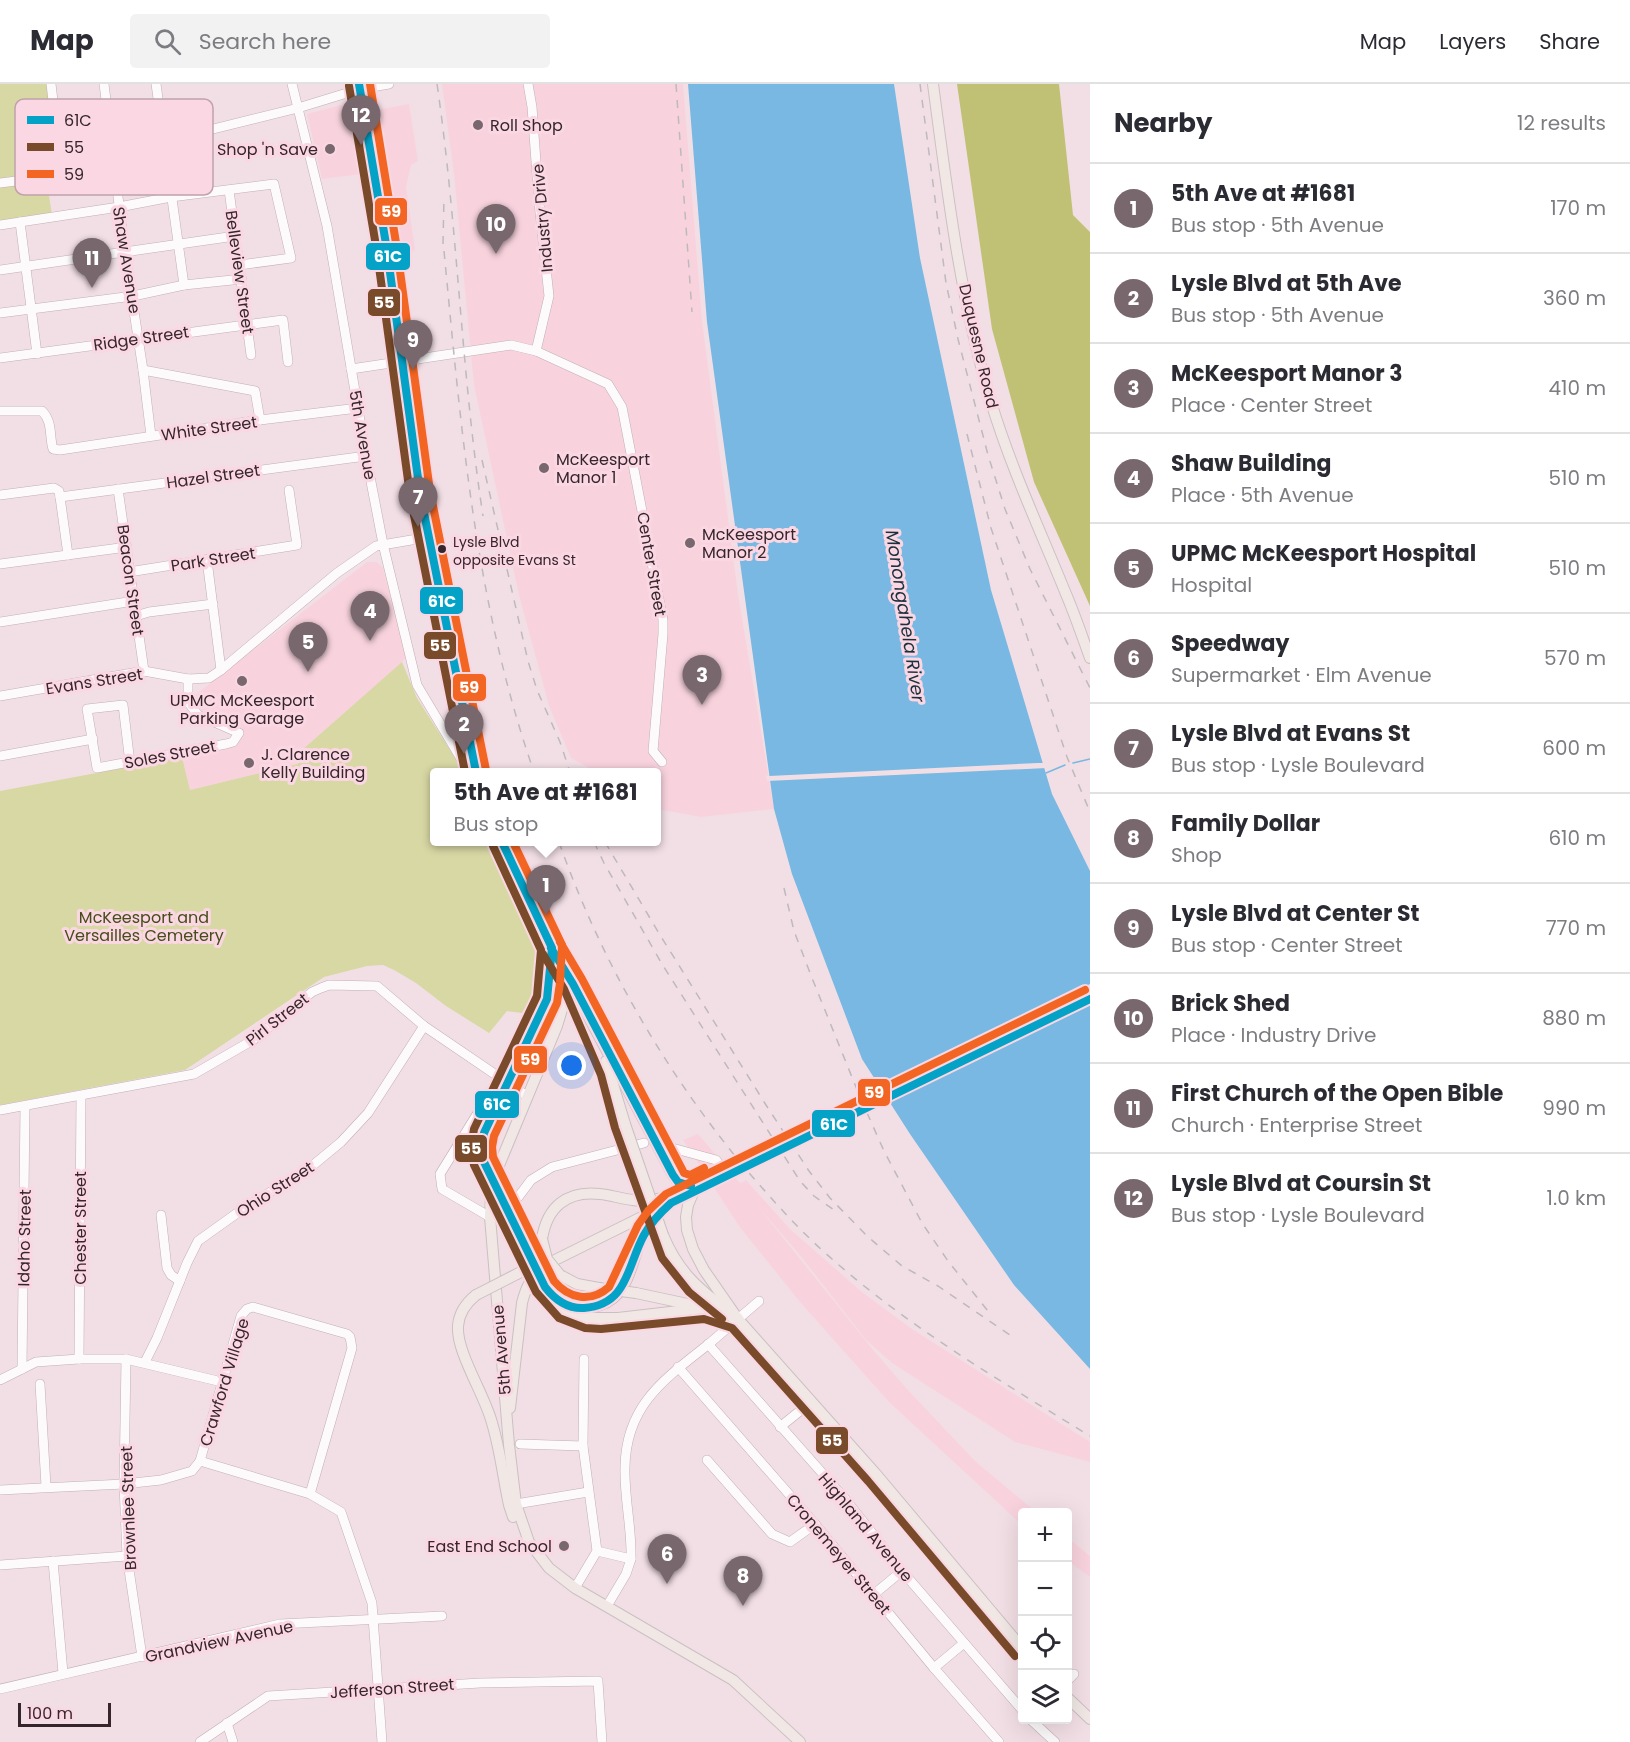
<!DOCTYPE html>
<meta charset="utf-8">
<style>
body{margin:0;font-family:Poppins,sans-serif;background:#f2f2f3;color:#2b2b33}
.controls{position:absolute;right:18px;bottom:18px;display:grid;overflow:hidden;border-radius:6px;box-shadow:0 6px 24px #0002}
.controls button{width:54px;height:54px;display:grid;place-items:center;padding:0;border:0;border-bottom:2px solid #e1e1e2;background:#fff;color:#2b2b33;font:30px sans-serif}
.scale{position:absolute;left:18px;bottom:15px;width:93px;box-sizing:border-box;padding-left:6px;border:3px solid #36262c;border-top:0;font-size:16px;line-height:21px;white-space:nowrap;color:#36262c;-webkit-text-stroke:4px #fad7e2;paint-order:stroke}
.you{position:absolute;left:572px;top:982px;width:21px;height:21px;margin:-15px;border:4px solid #fff;border-radius:50%;background:#1a73e8;box-shadow:0 0 0 9px #1a73e833}
.badge{display:grid;place-items:center;width:39px;height:39px;border-radius:50%;background:#78676d;color:#fff;font-size:20px;font-weight:700}
.pin{position:absolute;translate:-50% -50px;filter:drop-shadow(0 2px 3px #0008)}
.pin::after{content:'';position:absolute;top:32px;width:21px;height:18px;background:inherit;clip-path:polygon(0 0,100% 0,50% 100%)}
.popup{position:absolute;left:430px;top:684px;width:231px;height:78px;box-sizing:border-box;display:grid;place-content:center;border-radius:6px;background:#fff;filter:drop-shadow(0 2px 4px #0005);font-size:20px;white-space:nowrap;color:#7c7c81}
.popup b{font-size:22px;color:#2b2b33}
.popup::after{content:'';position:absolute;left:50%;top:100%;margin-left:-12px;border:12px solid transparent;border-top-color:#fff}
.list{margin:0;padding:0;list-style:none}
h2{display:flex;justify-content:space-between;align-items:center;height:78px;margin:0;padding:0 24px;font-size:26px}
h2 small{font-size:20px;font-weight:400;color:#7c7c81}
.list li{display:grid;grid-template-columns:39px 1fr auto;gap:18px;align-items:center;box-sizing:border-box;height:90px;padding:0 24px;border-top:2px solid #e1e1e2}
.list b{display:block;font-size:22px;white-space:nowrap}
.list p{margin:0;font-size:20px;white-space:nowrap;color:#7c7c81}
.list em{font-size:20px;font-style:normal;color:#7c7c81}
.icon{flex:none;width:33px;height:33px;fill:none;stroke:currentColor;stroke-width:2;stroke-linecap:round;stroke-linejoin:round}
.map{position:relative;flex:none;width:1090px;height:1658px;overflow:hidden}
header{display:flex;align-items:center;gap:36px;box-sizing:border-box;height:84px;padding:0 30px;background:#fff;border-bottom:2px solid #e1e1e2}
header strong{font-size:28px}
nav{display:flex;gap:33px;margin-inline-start:auto;font-size:21px}
.search{width:420px;height:54px;background:#f2f2f3;display:flex;align-items:center;gap:15px;box-sizing:border-box;padding:0 21px;border-radius:6px;color:#7c7c81;font-size:22px}
main{display:flex}
aside{flex:1;background:#fff}
.map>svg:first-child{display:block}
.built{fill:#f8d3de}
.green{fill:#d8d8a5}
.forest{fill:#c0c174}
.water{fill:#78b8e2}
.pier{fill:#f2dfe5}
.lines{fill:none;stroke-linecap:round;stroke-linejoin:round}
.stream{stroke:#78b8e2;stroke-width:1.5}
.minor-casing{stroke:#c0b0b6;stroke-width:10}
.major-casing{stroke:#cac0c3;stroke-width:12}
.minor{stroke:#fdfafb;stroke-width:9}
.major{stroke:#f1e8e5;stroke-width:10}
.rail{stroke:#beb9ba;stroke-width:1.5;stroke-dasharray:8 8;stroke-linecap:butt}
.major-bridge-casing{stroke:#cac0c3;stroke-width:12;stroke-linecap:butt}
.major-bridge{stroke:#f1e8e5;stroke-width:10}
.bus-1-casing{stroke:#fad7e2;stroke-width:12}
.bus-2-casing{stroke:#fad7e2;stroke-width:12}
.bus-3-casing{stroke:#fad7e2;stroke-width:12}
.bus-1{stroke:#03a2c6;stroke-width:8}
.bus-2{stroke:#7a4b2a;stroke-width:8}
.bus-3{stroke:#f26522;stroke-width:8}
.poi-dot{fill:#78676d;stroke:#fad7e2;stroke-width:2}
.bus-dot{fill:#36262c;stroke:#fad7e2;stroke-width:2}
.labels{text-anchor:middle;stroke-width:6;stroke-linejoin:round;paint-order:stroke}
.bus-label{font-size:14px;fill:#36262c;stroke:#fad7e2;text-anchor:start}
.poi-label{font-size:16px;fill:#36262c;stroke:#fad7e2;text-anchor:start}
.street-label{font-size:16px;fill:#36262c;stroke:#fad7e2}
.park-label{font-size:16px;fill:#464d1a;stroke:#fad7e2}
.water-label{font-size:18px;font-style:italic;fill:#1a303d;stroke:#fad7e2}
.key{fill:#fad7e2;stroke:#bfa2ab;stroke-width:1.5}
.key-label{font-size:16px;fill:#36262c}
.line-badge{stroke:#fad7e2;stroke-width:2}
.badge-label{font-size:16px;text-anchor:middle;font-weight:bold;fill:#fff}
</style>
<header>
<strong>Map</strong>
<div class="search"><svg class="icon" aria-label="search" viewBox="0 0 24 24"><circle cx="10" cy="10" r="6"/><path d="M15 15l6 6"/></svg>Search here</div>
<nav><a>Map</a><a>Layers</a><a>Share</a></nav>
</header>
<main>
<div class="map">
<svg width="1090" height="1658" viewBox="0 0 1090 1658">
<rect width="100%" height="100%" fill="#f2dfe5"/>
<g class="built">
<path d="M442,0H683L702,237L738,510L774,725L701,733L657,725V688H597L571,674L549,622L519,511L474,301L454,90Z"/>
<path d="M409,20L418,77L411,81L406,103L415,165L408,172L399,168L396,154L375,33L376,26Z"/>
<path d="M341,21L349,27L363,90L322,95L307,30Z"/>
<path d="M367,478H377L383,484L406,573L402,578L298,680L190,706L182,673L232,662L235,643L200,625L194,617L195,611Z"/>
<path d="M698,1050L740,1099L746,1096L790,1145L862,1208L912,1245L1090,1358V1378L1015,1358L892,1279L866,1256L799,1170L760,1125L874,1267L907,1305L975,1377L1036,1428H1023L1022,1441L889,1318L800,1218L739,1142L683,1056Z"/>
<path d="M1068,1454L1090,1472V1493L1068,1477Z"/>
</g>
<g class="green">
<path d="M0,0H48L53,38L38,41L45,90L0,96Z"/>
<path d="M44,98L47,99L52,131L0,137V103Z"/>
<path d="M402,578L417,614L464,688H435V758H499L547,866L543,893L522,929L507,927L489,949L446,922L416,899L394,886L383,881L367,882L324,893L185,986L0,1021V707L182,673L190,706L298,680L301,667Z"/>
</g>
<path class="forest" d="M957,0H1059L1073,131L1090,148V522L1034,398L992,245Z"/>
<path class="water" d="M688,0H894L920,174L991,506L1052,710L1090,787V1285L1014,1201L910,1050L862,975L792,790L774,725L707,238Z"/>
<g class="pier">
<path d="M1038,679H1046L1047,684L767,697L766,691L769,692Z"/>
<path d="M1090,900V919L963,981L886,1018L877,1004Z"/>
</g>
<g class="lines">
<g class="stream">
<path d="M1073,679L1090,675"/>
<path d="M1046,689L1065,681"/>
</g>
<g class="minor-casing">
<g id="minor">
<path d="M51,0L57,50L110,42"/>
<path d="M104,0L125,169L143,286L151,352"/>
<path d="M156,0L184,201"/>
<path d="M292,0L327,142L366,372L383,460L417,601L469,688"/>
<path d="M528,0L532,23L539,119L549,212L536,267"/>
<path d="M0,99L48,93L193,50L298,24L360,5L389,0"/>
<path d="M229,106L251,271"/>
<path d="M20,138L37,270"/>
<path d="M0,141L119,123L171,113L274,100L291,174L240,181"/>
<path d="M0,186L235,152"/>
<path d="M0,229L133,212L184,201L242,195"/>
<path d="M0,274L283,236L288,278"/>
<path d="M351,285L511,261L536,267L608,300L622,323L663,536V550L653,667L662,678"/>
<path d="M143,286L255,307L260,336"/>
<path d="M0,327H42C53,338 49,352 53,365L60,366L260,336L358,324"/>
<path d="M118,405L144,587"/>
<path d="M0,411L54,404L59,407L60,413L366,372"/>
<path d="M60,413L68,471"/>
<path d="M207,476L221,586"/>
<path d="M0,480L127,463"/>
<path d="M129,488L297,461L289,406"/>
<path d="M136,532L149,528L213,520"/>
<path d="M0,538L134,517"/>
<path d="M0,612L144,587L188,595L209,594L221,586L337,489L376,462L429,453"/>
<path d="M0,672L93,655"/>
<path d="M130,679L123,621L87,625L97,684L226,660L233,658L239,649L198,631L188,618V595"/>
<path d="M0,1026L194,990L253,956L312,908L321,904L329,901L377,902L424,942L527,1012"/>
<path d="M665,1062L716,1076L726,1089"/>
<path d="M490,1121L513,1120L531,1096L552,1083L644,1059"/>
<path d="M161,1131L167,1184L171,1191L180,1197"/>
<path d="M490,1133L442,1105L440,1090L500,993"/>
<path d="M708,1260L846,1416L902,1487L1023,1627"/>
<path d="M79,1275L81,1012"/>
<path d="M126,1275L124,1400L127,1472L142,1573"/>
<path d="M145,1278L157,1254L187,1179L198,1157L247,1122L306,1087L341,1058L368,1029L424,942"/>
<path d="M678,1283L815,1440L934,1584L999,1658"/>
<path d="M22,1285L25,1022"/>
<path d="M0,1296L36,1278L79,1275H126L222,1298"/>
<path d="M40,1300L46,1402"/>
<path d="M780,1343L811,1318"/>
<path d="M520,1360L583,1362"/>
<path d="M707,1376L772,1450L790,1458L815,1440"/>
<path d="M200,1377L310,1410L341,1428L372,1519L382,1658"/>
<path d="M0,1406L124,1400L161,1396L192,1387L200,1377L241,1232L247,1225L253,1223L347,1250L350,1253L352,1264L310,1410"/>
<path d="M516,1420L588,1408"/>
<path d="M597,1467L631,1475"/>
<path d="M53,1477L63,1589"/>
<path d="M0,1481L127,1472"/>
<path d="M575,1504L597,1467L583,1362L584,1275"/>
<path d="M873,1511L902,1487"/>
<path d="M607,1522L626,1490L631,1475C632,1444 624,1414 625,1383C626,1320 666,1294 710,1259C726,1245 743,1231 759,1217"/>
<path d="M934,1584L964,1559"/>
<path d="M1068,1596L1074,1590"/>
<path d="M0,1605L280,1540L442,1532"/>
<path d="M1031,1636L1055,1658"/>
<path d="M227,1639L233,1658"/>
<path d="M200,1658L268,1612L480,1599L598,1597L602,1658"/>
</g>
</g>
<g class="major-casing">
<g id="major">
<path d="M359,0L387,166L420,409L476,688"/>
<path d="M933,0C947,106 960,215 991,318C1011,384 1040,446 1066,510C1075,531 1082,552 1090,574"/>
<path d="M502,758L552,864L558,883L563,903V922L557,942L495,1091L491,1112L490,1133L509,1361L516,1420L529,1458L549,1484L575,1504L733,1596L800,1658"/>
<path d="M561,881L673,1091L678,1098L691,1102"/>
<path d="M606,977L625,1040"/>
<path d="M511,991L547,915L552,874"/>
<path d="M694,1107L688,1121L686,1133L687,1146L693,1165L704,1186L738,1235L876,1390L1023,1565"/>
<path d="M663,1151C678,1187 697,1204 728,1227"/>
<path d="M542,1155C547,1123 567,1106 600,1110C611,1111 622,1115 633,1116C644,1118 654,1115 665,1114"/>
<path d="M517,1190L541,1177"/>
<path d="M560,1191L577,1200L599,1204"/>
<path d="M545,1203L565,1225L588,1234H618L705,1224L738,1234"/>
<path d="M636,1209L697,1222"/>
<path d="M476,1211C466,1219 459,1229 458,1242C456,1268 485,1311 492,1339C500,1365 503,1393 509,1421L513,1433"/>
<path d="M568,1222C579,1225 589,1225 600,1221C630,1212 631,1177 642,1153C647,1143 654,1135 662,1127"/>
<path d="M510,1324L522,1219C526,1202 532,1192 545,1181L702,1103"/>
<path d="M1068,1614L1090,1635"/>
</g>
</g>
<use href="#minor" class="minor"/>
<use href="#major" class="major"/>
<g class="rail">
<path d="M437,0C458,144 461,289 483,432"/>
<path d="M676,0L692,228"/>
<path d="M920,0L946,199L958,255L988,371L1005,425L1030,485L1090,604"/>
<path d="M443,160L444,112"/>
<path d="M444,167C461,344 475,519 534,688"/>
<path d="M967,350L991,444L1067,673L1090,728"/>
<path d="M482,376L528,577L537,606L560,658L570,688"/>
<path d="M559,758C601,878 668,993 750,1090C776,1120 802,1149 832,1175C910,1244 1002,1298 1090,1352"/>
<path d="M594,758L604,779L662,880L800,1097L814,1112L834,1126"/>
<path d="M605,758L660,851L766,1021L809,1087L830,1114L867,1152L902,1182L938,1202L1016,1255"/>
<path d="M784,804L794,847L812,894L860,1013L884,1067L922,1139L948,1177L992,1232"/>
</g>
<g class="major-bridge-casing">
<g id="major-bridge">
<path d="M511,991C499,1018 479,1047 483,1076L545,1203"/>
<path d="M625,1040L663,1151"/>
<path d="M700,1098L1090,909"/>
<path d="M542,1155L547,1175L560,1191"/>
<path d="M599,1204L636,1209"/>
<path d="M476,1211L517,1190"/>
</g>
</g>
<use href="#major-bridge" class="major-bridge"/>
<g class="bus-1-casing">
<g id="bus-1">
<path d="M359,0L387,166L420,409L476,688"/>
<path d="M502,758L552,864L547,915L484,1049L481,1063L483,1076L545,1203C555,1216 567,1225 584,1224C628,1221 627,1182 644,1151C651,1138 661,1128 671,1119L1090,915"/>
<path d="M551,864L573,900L673,1091L678,1098L691,1102"/>
</g>
</g>
<g class="bus-2-casing">
<g id="bus-2">
<path d="M349,2L377,168L410,411L465,688"/>
<path d="M493,762L541,866L537,912L474,1045L471,1063L474,1081L536,1208L559,1234L585,1244L601,1245L704,1235L732,1244L868,1397L1015,1572"/>
<path d="M543,870L564,905L601,991L615,1044L662,1174L689,1208L722,1235"/>
</g>
</g>
<g class="bus-3-casing">
<g id="bus-3">
<path d="M370,0L397,165L430,407L486,686"/>
<path d="M513,758L562,861L560,899L557,919L494,1052L492,1063L493,1073L554,1197C569,1215 591,1219 609,1203L638,1141L648,1127L666,1110L1085,906"/>
<path d="M560,858L582,895L682,1085L684,1089L690,1091L704,1084"/>
</g>
</g>
<use href="#bus-1" class="bus-1"/>
<use href="#bus-2" class="bus-2"/>
<use href="#bus-3" class="bus-3"/>
</g>
<g class="poi-dot">
<circle cx="478" cy="41" r="6"/>
<circle cx="330" cy="65" r="6"/>
<circle cx="544" cy="384" r="6"/>
<circle cx="690" cy="459" r="6"/>
<circle cx="242" cy="597" r="6"/>
<circle cx="249" cy="679" r="6"/>
<circle cx="564" cy="1462" r="6"/>
</g>
<circle class="bus-dot" cx="442" cy="465" r="5"/>
<g class="labels">
<g class="bus-label">
<text x="453" y="463">Lysle Blvd<tspan x="453" dy="18">opposite Evans St</tspan></text>
</g>
<g class="poi-label">
<text x="490" y="47">Roll Shop</text>
<text x="318" y="71" text-anchor="end">Shop 'n Save</text>
<text x="556" y="381">McKeesport<tspan x="556" dy="18">Manor 1</tspan></text>
<text x="702" y="456">McKeesport<tspan x="702" dy="18">Manor 2</tspan></text>
<text x="242" y="622" text-anchor="middle">UPMC McKeesport<tspan x="242" dy="18">Parking Garage</tspan></text>
<text x="261" y="676">J. Clarence<tspan x="261" dy="18">Kelly Building</tspan></text>
<text x="552" y="1468" text-anchor="end">East End School</text>
</g>
<g class="street-label">
<text transform="translate(542 134) rotate(-95)" y="6">Industry Drive</text>
<text transform="translate(127 176) rotate(81)" y="6">Shaw Avenue</text>
<text transform="translate(240 188) rotate(82)" y="6">Belleview Street</text>
<text transform="translate(141 254) rotate(-8)" y="6">Ridge Street</text>
<text transform="translate(979 262) rotate(77)" y="6">Duquesne Road</text>
<text transform="translate(209 344) rotate(-8)" y="6">White Street</text>
<text transform="translate(363 351) rotate(80)" y="6">5th Avenue</text>
<text transform="translate(213 392) rotate(-8)" y="6">Hazel Street</text>
<text transform="translate(213 475) rotate(-9)" y="6">Park Street</text>
<text transform="translate(652 480) rotate(80)" y="6">Center Street</text>
<text transform="translate(131 496) rotate(82)" y="6">Beacon Street</text>
<text transform="translate(94 597) rotate(-9)" y="6">Evans Street</text>
<text transform="translate(170 670) rotate(-11)" y="6">Soles Street</text>
<text transform="translate(277 935) rotate(-38)" y="6">Pirl Street</text>
<text transform="translate(275 1105) rotate(-33)" y="6">Ohio Street</text>
<text transform="translate(80 1144) rotate(-90)" y="6">Chester Street</text>
<text transform="translate(24 1154) rotate(-89)" y="6">Idaho Street</text>
<text transform="translate(501 1266) rotate(-95)" y="6">5th Avenue</text>
<text transform="translate(224 1298) rotate(-73)" y="6">Crawford Village</text>
<text transform="translate(128 1424) rotate(-92)" y="6">Brownlee Street</text>
<text transform="translate(866 1443) rotate(50)" y="6">Highland Avenue</text>
<text transform="translate(839 1470) rotate(50)" y="6">Cronemeyer Street</text>
<text transform="translate(219 1557) rotate(-12)" y="6">Grandview Avenue</text>
<text transform="translate(392 1604) rotate(-4)" y="6">Jefferson Street</text>
</g>
<g class="park-label">
<text x="144" y="839">McKeesport and<tspan x="144" dy="18">Versailles Cemetery</tspan></text>
</g>
<g class="water-label">
<text transform="translate(905 532) rotate(81)" y="6">Monongahela River</text>
</g>
</g>
<rect x="15" y="15" width="198" height="96" rx="9" class="key"/>
<rect x="27" y="32" width="27" height="8" fill="#03a2c6"/>
<rect x="27" y="59" width="27" height="8" fill="#7a4b2a"/>
<rect x="27" y="86" width="27" height="8" fill="#f26522"/>
<g class="key-label">
<text x="64" y="42">61C</text>
<text x="64" y="69">55</text>
<text x="64" y="96">59</text>
</g>
<g class="line-badge">
<rect x="374" y="113" width="34" height="29" rx="6" fill="#f26522"/>
<rect x="365" y="158" width="46" height="29" rx="6" fill="#03a2c6"/>
<rect x="367" y="204" width="34" height="29" rx="6" fill="#7a4b2a"/>
<rect x="419" y="502" width="45" height="29" rx="6" fill="#03a2c6"/>
<rect x="423" y="547" width="34" height="29" rx="6" fill="#7a4b2a"/>
<rect x="452" y="589" width="35" height="29" rx="6" fill="#f26522"/>
<rect x="513" y="961" width="35" height="29" rx="6" fill="#f26522"/>
<rect x="857" y="994" width="34" height="29" rx="6" fill="#f26522"/>
<rect x="474" y="1006" width="46" height="29" rx="6" fill="#03a2c6"/>
<rect x="811" y="1025" width="45" height="29" rx="6" fill="#03a2c6"/>
<rect x="454" y="1050" width="34" height="29" rx="6" fill="#7a4b2a"/>
<rect x="815" y="1342" width="34" height="29" rx="6" fill="#7a4b2a"/>
</g>
<g class="badge-label">
<text x="391" y="133">59</text>
<text x="388" y="178">61C</text>
<text x="384" y="224">55</text>
<text x="442" y="523">61C</text>
<text x="440" y="567">55</text>
<text x="469" y="609">59</text>
<text x="530" y="981">59</text>
<text x="874" y="1014">59</text>
<text x="497" y="1026">61C</text>
<text x="834" y="1046">61C</text>
<text x="471" y="1070">55</text>
<text x="832" y="1362">55</text>
</g>
</svg>
<div class="controls">
<button>+</button>
<button>−</button>
<button><svg class="icon" aria-label="locate" viewBox="0 0 24 24"><circle cx="12" cy="12" r="6"/><path d="M12 2v4M12 18v4M2 12h4M18 12h4"/></svg></button>
<button><svg class="icon" aria-label="layers" viewBox="0 0 24 24"><path d="M12 4l9 5-9 5-9-5zM3 14l9 5 9-5"/></svg></button>
</div>
<div class="scale">100 m</div>
<div class="you"></div>
<div class="pin badge" style="left:546px;top:831px">1</div>
<div class="popup"><b>5th Ave at #1681</b>Bus stop</div>
<div class="pin badge" style="left:464px;top:670px">2</div>
<div class="pin badge" style="left:702px;top:621px">3</div>
<div class="pin badge" style="left:370px;top:557px">4</div>
<div class="pin badge" style="left:308px;top:588px">5</div>
<div class="pin badge" style="left:667px;top:1500px">6</div>
<div class="pin badge" style="left:418px;top:443px">7</div>
<div class="pin badge" style="left:743px;top:1522px">8</div>
<div class="pin badge" style="left:413px;top:286px">9</div>
<div class="pin badge" style="left:496px;top:170px">10</div>
<div class="pin badge" style="left:92px;top:204px">11</div>
<div class="pin badge" style="left:361px;top:61px">12</div>
</div>
<aside>
<h2>Nearby<small>12 results</small></h2>
<ul class="list">
<li><span class="badge">1</span><div><b>5th Ave at #1681</b><p>Bus stop · 5th Avenue</p></div><em>170 m</em></li>
<li><span class="badge">2</span><div><b>Lysle Blvd at 5th Ave</b><p>Bus stop · 5th Avenue</p></div><em>360 m</em></li>
<li><span class="badge">3</span><div><b>McKeesport Manor 3</b><p>Place · Center Street</p></div><em>410 m</em></li>
<li><span class="badge">4</span><div><b>Shaw Building</b><p>Place · 5th Avenue</p></div><em>510 m</em></li>
<li><span class="badge">5</span><div><b>UPMC McKeesport Hospital</b><p>Hospital</p></div><em>510 m</em></li>
<li><span class="badge">6</span><div><b>Speedway</b><p>Supermarket · Elm Avenue</p></div><em>570 m</em></li>
<li><span class="badge">7</span><div><b>Lysle Blvd at Evans St</b><p>Bus stop · Lysle Boulevard</p></div><em>600 m</em></li>
<li><span class="badge">8</span><div><b>Family Dollar</b><p>Shop</p></div><em>610 m</em></li>
<li><span class="badge">9</span><div><b>Lysle Blvd at Center St</b><p>Bus stop · Center Street</p></div><em>770 m</em></li>
<li><span class="badge">10</span><div><b>Brick Shed</b><p>Place · Industry Drive</p></div><em>880 m</em></li>
<li><span class="badge">11</span><div><b>First Church of the Open Bible</b><p>Church · Enterprise Street</p></div><em>990 m</em></li>
<li><span class="badge">12</span><div><b>Lysle Blvd at Coursin St</b><p>Bus stop · Lysle Boulevard</p></div><em>1.0 km</em></li>
</ul>
</aside>
</main>
